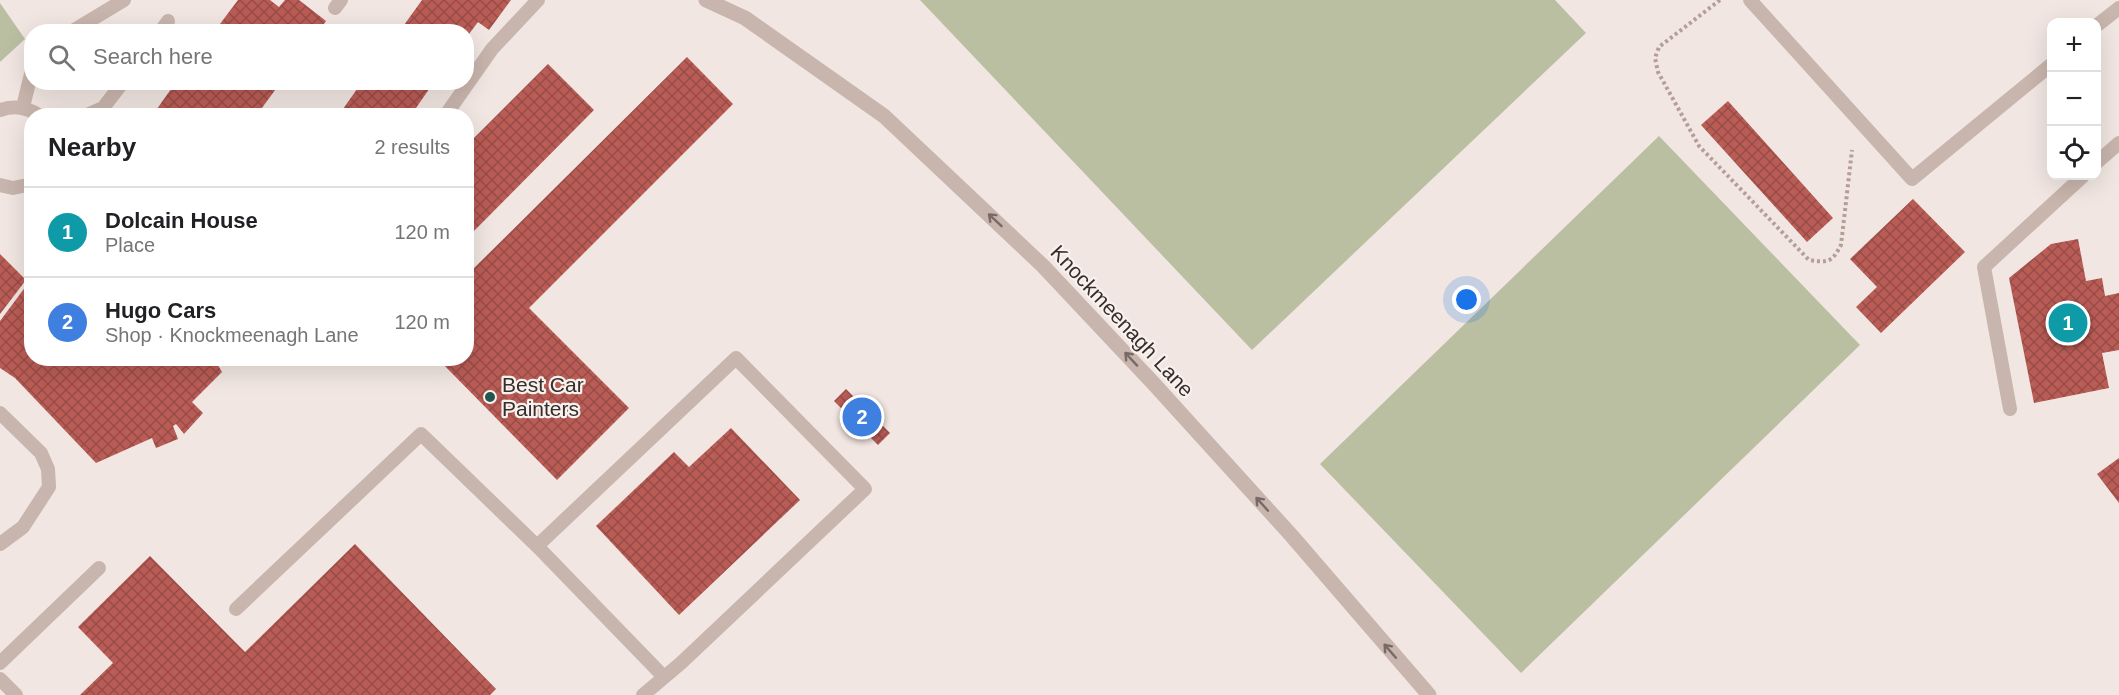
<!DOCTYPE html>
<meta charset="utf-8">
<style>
body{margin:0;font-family:Arial,sans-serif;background:#f6f6f6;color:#202124}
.controls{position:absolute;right:18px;top:18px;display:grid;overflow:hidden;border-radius:12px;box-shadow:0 6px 24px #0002}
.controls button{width:54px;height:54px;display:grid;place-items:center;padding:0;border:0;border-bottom:2px solid #e0e0e0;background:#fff;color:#202124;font:30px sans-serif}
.you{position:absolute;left:1467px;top:300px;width:21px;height:21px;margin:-15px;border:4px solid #fff;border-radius:50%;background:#1a73e8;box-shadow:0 0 0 9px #1a73e833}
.badge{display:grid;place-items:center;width:39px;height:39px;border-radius:50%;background:#d93025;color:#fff;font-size:20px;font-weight:700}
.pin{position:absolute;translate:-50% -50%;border:3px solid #fff;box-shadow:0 2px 6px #0006}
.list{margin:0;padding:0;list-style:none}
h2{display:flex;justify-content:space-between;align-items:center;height:78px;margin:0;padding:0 24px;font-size:26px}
h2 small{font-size:20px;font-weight:400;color:#757577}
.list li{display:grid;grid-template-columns:39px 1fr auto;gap:18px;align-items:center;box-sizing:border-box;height:90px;padding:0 24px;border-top:2px solid #e0e0e0}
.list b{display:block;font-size:22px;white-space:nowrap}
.list p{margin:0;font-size:20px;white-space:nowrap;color:#757577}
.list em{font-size:20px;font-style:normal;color:#757577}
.icon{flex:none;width:33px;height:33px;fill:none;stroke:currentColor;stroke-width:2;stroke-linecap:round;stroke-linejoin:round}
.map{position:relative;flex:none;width:2119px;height:695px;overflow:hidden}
.search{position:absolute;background:#fff;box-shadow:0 6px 24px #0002;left:24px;top:24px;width:450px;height:66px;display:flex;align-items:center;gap:15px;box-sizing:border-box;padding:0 21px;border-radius:24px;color:#757577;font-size:22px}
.panel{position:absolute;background:#fff;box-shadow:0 6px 24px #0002;left:24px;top:108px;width:450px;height:258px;border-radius:24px}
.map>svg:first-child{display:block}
.grass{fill:#babfa2}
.building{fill:url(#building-cross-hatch)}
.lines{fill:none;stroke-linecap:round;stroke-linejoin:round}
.path{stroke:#b49f98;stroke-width:4;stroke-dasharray:3 3;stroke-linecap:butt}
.lane{stroke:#c8b5ad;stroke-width:14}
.street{stroke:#c8b5ad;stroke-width:15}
.oneway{stroke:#786a66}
.poi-dot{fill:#25554f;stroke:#f9f1ed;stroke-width:2}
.labels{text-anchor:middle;stroke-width:4.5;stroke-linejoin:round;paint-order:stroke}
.street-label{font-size:21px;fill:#372d2b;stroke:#f9f1ed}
.poi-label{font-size:21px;fill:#372d2b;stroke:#f9f1ed;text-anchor:start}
</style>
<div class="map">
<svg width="2119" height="695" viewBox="0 0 2119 695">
<defs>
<pattern id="building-cross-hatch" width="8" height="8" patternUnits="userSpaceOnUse" patternTransform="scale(1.5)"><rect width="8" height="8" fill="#ba5c56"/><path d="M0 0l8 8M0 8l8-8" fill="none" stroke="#984c47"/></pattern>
</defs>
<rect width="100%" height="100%" fill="#f1e6e1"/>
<g class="grass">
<path d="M920,0H1555L1586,33L1252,350Z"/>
<path d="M0,3L25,39L0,62Z"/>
<path d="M1659,136L1860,345L1521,673L1320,464Z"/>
</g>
<g class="building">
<path d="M238,0H270L279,7L285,0H299L326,21L318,32H214Z"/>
<path d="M422,0H511L489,30L478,22L466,38V32H399Z"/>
<path d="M687,57L733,104L529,308L629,408L557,480L437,358H466V276Z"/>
<path d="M548,64L594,110L466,239V146Z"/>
<path d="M176,82H281L256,116H152Z"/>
<path d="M362,82H434L416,108L426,116H338Z"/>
<path d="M1728,101L1833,218L1807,242L1701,125Z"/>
<path d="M1913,199L1965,252L1881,333L1856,307L1877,287L1850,259Z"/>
<path d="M2078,239L2086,281L2102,278L2105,296L2119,293V350L2102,353L2109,388L2034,403L2009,278L2051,244Z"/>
<path d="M0,254L26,280L0,314Z"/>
<path d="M32,278V358H214L222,372L192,402L203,413L184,434L176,424L173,426L178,439L156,448L152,438L96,463L15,378L0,368V321Z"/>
<path d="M846,389L890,433L878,445L834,401Z"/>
<path d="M731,428L800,500L679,615L596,526L674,452L689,467Z"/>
<path d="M2119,458V503L2097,474Z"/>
<path d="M355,544L496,689L490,695H80L113,663L78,627L150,556L245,652Z"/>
</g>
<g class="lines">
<path class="path" d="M1720,0L1659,47L1655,58L1658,72L1699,146L1809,260C1829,263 1832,262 1841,245L1852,150"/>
<g class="lane">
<path d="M1750,0L1912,179L2052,64"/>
<path d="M335,8L341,0"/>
<path d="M2096,26L2119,8"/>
<path d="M71,32L124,0"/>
<path d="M160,32L168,21"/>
<path d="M23,107L32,70"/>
<path d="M0,110C15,105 27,107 40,116"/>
<path d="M85,116L103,108L123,82"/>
<path d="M445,116L492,49L538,0"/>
<path d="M2096,163L2119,143"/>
<path d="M0,185L13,188L32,184"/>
<path d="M2010,409L1984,267L2083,176"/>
<path d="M0,413L41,453L48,469L49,487L23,527L0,544"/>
<path d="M236,609L421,434L537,546"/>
<path d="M0,663L99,568"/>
<path d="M0,679L16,695"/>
<path d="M643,695L681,663L865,489L736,358L537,546L664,677"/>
</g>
<path class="street" d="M706,0L745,18L884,116L1043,266L1154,384L1291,535L1429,695"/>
</g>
<defs><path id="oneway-shaft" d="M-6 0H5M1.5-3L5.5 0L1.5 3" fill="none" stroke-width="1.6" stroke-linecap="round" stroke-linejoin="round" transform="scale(1.5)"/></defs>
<g class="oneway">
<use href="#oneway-shaft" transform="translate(995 220) rotate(-137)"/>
<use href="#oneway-shaft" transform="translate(1131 359) rotate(-133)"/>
<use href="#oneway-shaft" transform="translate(1262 504) rotate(-132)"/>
<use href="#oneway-shaft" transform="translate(1390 651) rotate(-131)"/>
</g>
<circle class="poi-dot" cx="490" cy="397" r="6"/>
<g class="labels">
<g class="street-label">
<text transform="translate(1122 321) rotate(47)" y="7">Knockmeenagh Lane</text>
</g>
<g class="poi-label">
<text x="502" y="392">Best Car<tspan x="502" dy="24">Painters</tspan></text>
</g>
</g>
</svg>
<div class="controls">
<button>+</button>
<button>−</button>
<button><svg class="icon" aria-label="locate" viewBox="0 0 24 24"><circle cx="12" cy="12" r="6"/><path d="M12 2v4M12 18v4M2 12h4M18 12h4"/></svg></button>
</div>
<div class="you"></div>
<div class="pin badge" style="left:2068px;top:323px;background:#0f9aa8">1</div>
<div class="pin badge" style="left:862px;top:417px;background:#3f7fe0">2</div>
<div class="search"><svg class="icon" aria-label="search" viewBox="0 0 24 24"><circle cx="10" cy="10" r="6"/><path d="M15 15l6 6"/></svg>Search here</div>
<section class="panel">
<h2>Nearby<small>2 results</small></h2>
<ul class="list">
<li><span class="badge" style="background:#0f9aa8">1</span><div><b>Dolcain House</b><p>Place</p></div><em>120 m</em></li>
<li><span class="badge" style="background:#3f7fe0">2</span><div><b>Hugo Cars</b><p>Shop · Knockmeenagh Lane</p></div><em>120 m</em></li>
</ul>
</section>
</div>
